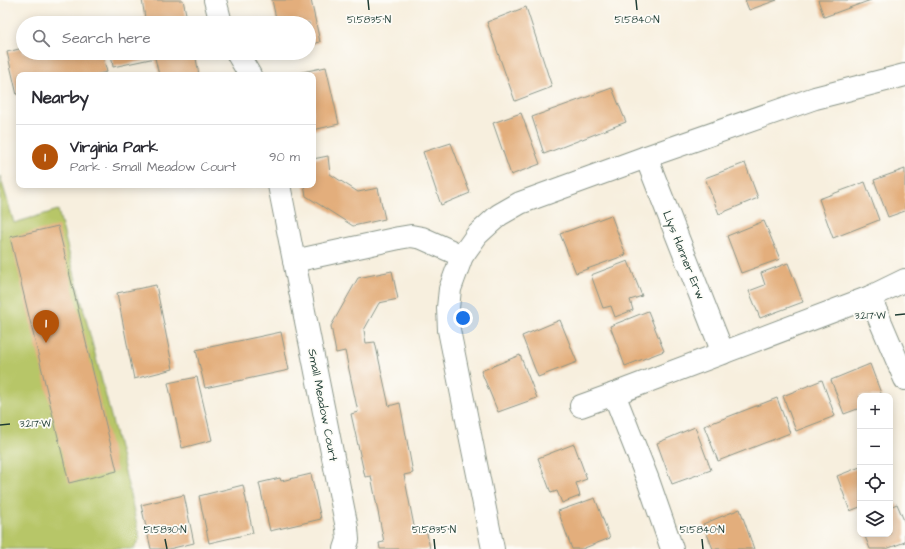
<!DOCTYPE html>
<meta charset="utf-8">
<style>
body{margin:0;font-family:"Architects Daughter",sans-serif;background:#f7f7f7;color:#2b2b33}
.controls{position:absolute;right:12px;bottom:12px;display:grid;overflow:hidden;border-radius:8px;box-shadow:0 2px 10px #0003}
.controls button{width:36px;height:36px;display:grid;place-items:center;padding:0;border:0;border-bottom:1px solid #e1e1e2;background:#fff;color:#2b2b33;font:20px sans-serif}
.you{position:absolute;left:463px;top:318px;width:14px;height:14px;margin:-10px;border:3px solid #fff;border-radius:50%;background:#1a73e8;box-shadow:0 0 0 6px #1a73e833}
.badge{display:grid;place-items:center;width:26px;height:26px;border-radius:50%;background:#b45309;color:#fff;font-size:13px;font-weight:700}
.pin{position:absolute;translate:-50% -33px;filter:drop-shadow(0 1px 2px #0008)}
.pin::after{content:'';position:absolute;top:21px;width:14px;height:12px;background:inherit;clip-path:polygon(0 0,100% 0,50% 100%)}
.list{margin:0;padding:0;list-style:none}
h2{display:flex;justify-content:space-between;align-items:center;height:52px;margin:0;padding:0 16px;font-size:17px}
h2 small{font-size:13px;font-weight:400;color:#7c7c81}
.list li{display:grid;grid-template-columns:26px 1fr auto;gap:12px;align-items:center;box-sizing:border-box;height:64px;padding:0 16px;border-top:1px solid #e1e1e2}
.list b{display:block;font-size:15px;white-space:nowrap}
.list p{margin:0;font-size:13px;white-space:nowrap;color:#7c7c81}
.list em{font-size:13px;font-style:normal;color:#7c7c81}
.icon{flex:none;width:22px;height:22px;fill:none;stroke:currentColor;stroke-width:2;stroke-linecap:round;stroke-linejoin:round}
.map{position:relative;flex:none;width:905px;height:549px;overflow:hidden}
.search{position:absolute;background:#fff;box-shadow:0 2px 10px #0003;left:16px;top:16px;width:300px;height:44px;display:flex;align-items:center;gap:10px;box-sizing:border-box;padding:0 14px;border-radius:22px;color:#7c7c81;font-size:15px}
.panel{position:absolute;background:#fff;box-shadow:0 2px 10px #0003;left:16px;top:72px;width:300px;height:116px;border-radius:8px}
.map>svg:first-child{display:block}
.green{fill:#b7c668;stroke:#6b824e}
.building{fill:#e3ae7b}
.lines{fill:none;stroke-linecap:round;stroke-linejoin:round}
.minor-casing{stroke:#8b9689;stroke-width:24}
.minor{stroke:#fff;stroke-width:22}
.ticks{fill:none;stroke:#1f3d34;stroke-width:1.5}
.labels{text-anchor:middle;stroke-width:3.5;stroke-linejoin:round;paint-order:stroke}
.street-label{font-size:12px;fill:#1f3d34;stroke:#fdfcf7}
.ticks-label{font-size:10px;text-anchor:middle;fill:#1f3d34;stroke:#fdfcf7;stroke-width:3.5;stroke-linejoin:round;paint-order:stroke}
</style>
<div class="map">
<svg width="905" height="549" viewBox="0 0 905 549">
<rect width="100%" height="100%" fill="#fdfcf7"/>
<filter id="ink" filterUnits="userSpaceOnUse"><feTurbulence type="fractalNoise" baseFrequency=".025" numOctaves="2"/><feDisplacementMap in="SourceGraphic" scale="8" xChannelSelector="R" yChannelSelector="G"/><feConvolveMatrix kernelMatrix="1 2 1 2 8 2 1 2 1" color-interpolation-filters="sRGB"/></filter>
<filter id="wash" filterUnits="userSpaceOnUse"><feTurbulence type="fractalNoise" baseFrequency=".012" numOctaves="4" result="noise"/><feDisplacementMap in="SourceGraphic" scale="16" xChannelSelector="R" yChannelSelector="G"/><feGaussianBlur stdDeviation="0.9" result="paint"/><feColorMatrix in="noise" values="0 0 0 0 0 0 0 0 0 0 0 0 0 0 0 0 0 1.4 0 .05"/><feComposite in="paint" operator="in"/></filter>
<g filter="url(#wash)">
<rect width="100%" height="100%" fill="#f7efde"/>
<path class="green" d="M0,176L14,223L58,210L123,463L140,539L133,549H0Z"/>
<g id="blocks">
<g class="building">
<path d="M142,0H183L188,23H124L145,18Z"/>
<path d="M272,0H311L320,42L309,45V23H277Z"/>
<path d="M745,0H777L749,10Z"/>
<path d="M818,0H871L824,17Z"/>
<path d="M526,7L552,87L515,101L487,22Z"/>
<path d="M23,48V53H102L107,72L94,75H19V94L17,95L7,52Z"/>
<path d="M111,53H195L199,75H159L155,58L113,67Z"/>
<path d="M326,67L339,124L313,130V75L293,74Z"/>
<path d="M612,88L626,122L544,154L532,117Z"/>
<path d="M521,113L540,164L511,175L493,123Z"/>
<path d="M451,143L470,193L441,205L423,152Z"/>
<path d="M328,156L330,174L347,185L358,192L378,188L385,219L353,226L306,196L304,185H313V159Z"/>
<path d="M745,163L758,198L719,214L705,178Z"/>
<path d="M905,169V211L888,217L874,180Z"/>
<path d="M865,182L879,220L833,238L819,199Z"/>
<path d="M611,215L626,255L576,273L560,234Z"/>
<path d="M764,221L780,259L741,273L727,236Z"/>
<path d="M58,226L117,471L69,483L10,237Z"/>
<path d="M628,261L642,296L630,300L633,310L615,317L611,306L603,308L591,275Z"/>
<path d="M788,263L803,302L760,318L749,291L765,285L761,273Z"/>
<path d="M392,271L398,299L379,303L364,330L366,343L375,342L389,406L400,403L413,473L404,475L415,531L426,528L430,549H380L379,543L384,542L371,476L365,477L351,414L358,412L345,351L336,353L331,326L358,278Z"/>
<path d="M156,285L173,369L134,379L117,293Z"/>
<path d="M648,311L664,351L625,366L610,326Z"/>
<path d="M560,320L577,362L538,377L522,336Z"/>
<path d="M281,332L289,370L205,388L196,350Z"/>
<path d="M520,355L537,398L498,412L481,371Z"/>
<path d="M870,364L882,396H860V408L844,414L831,380Z"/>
<path d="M197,377L212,440L182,448L168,383Z"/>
<path d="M822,380L835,416L796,431L783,396Z"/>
<path d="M777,398L790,433L718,461L704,426Z"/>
<path d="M695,427L711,470L672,484L657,443Z"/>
<path d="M574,444L587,479L576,483L580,496L562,503L557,491L551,493L538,458Z"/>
<path d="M860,467V507L850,511L837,476Z"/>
<path d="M311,474L321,519L270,531L259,483L280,478L281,481Z"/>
<path d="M243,485L253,533L209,543L199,496Z"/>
<path d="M184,495L194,543L169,549H151L141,505Z"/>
<path d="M595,498L610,538L582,549H572L558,511Z"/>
<path d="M897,504L905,523V542L886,549H870L864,534H890V507Z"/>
<path d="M740,509L754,549H713L703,524Z"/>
</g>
</g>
</g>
<g filter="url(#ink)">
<use href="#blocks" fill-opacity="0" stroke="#8b9689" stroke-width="1"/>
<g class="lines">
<g class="minor-casing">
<g id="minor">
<path d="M215,0L221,23"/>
<path d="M237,53L250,75"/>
<path d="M646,157L723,353"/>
<path d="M279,185L347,528L348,540L345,549"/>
<path d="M294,261L399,238L411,236L422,238L462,256"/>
<path d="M870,297L905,379"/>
<path d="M614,394L648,480L672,549"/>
<path d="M581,406L614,394L870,297L905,280"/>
<path d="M493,549L449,330L448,308L450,289L462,256L477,235L489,224L499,215L520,203L646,157L815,98L905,75"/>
</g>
</g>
<use href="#minor" class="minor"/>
</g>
</g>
<path class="ticks" d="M368,0L369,10M636,0L637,10M895,315L905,314M0,425L10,424M165,539L167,549M434,539L435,549M702,539L703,549"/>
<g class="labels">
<g class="street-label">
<text transform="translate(684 255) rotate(68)" y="4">Llys Hanner Erw</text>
<text transform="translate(323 405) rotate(79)" y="4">Small Meadow Court</text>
</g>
</g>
<g class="ticks-label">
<text x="369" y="23">51.5835°N</text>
<text x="637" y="23">51.5840°N</text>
<text x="870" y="319">3.217°W</text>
<text x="35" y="427">3.217°W</text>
<text x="165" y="533">51.5830°N</text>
<text x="434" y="533">51.5835°N</text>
<text x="702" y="533">51.5840°N</text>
</g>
</svg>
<div class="controls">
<button>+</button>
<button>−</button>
<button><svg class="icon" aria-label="locate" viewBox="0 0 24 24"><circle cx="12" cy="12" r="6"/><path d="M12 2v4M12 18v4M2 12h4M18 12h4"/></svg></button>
<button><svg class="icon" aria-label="layers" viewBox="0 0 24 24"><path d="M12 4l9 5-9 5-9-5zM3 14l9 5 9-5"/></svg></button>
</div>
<div class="you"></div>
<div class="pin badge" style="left:46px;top:343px">1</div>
<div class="search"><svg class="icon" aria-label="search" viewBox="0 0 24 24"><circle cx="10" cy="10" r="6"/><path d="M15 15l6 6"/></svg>Search here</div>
<section class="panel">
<h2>Nearby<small></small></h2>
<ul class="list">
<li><span class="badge">1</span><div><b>Virginia Park</b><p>Park · Small Meadow Court</p></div><em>90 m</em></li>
</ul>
</section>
</div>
